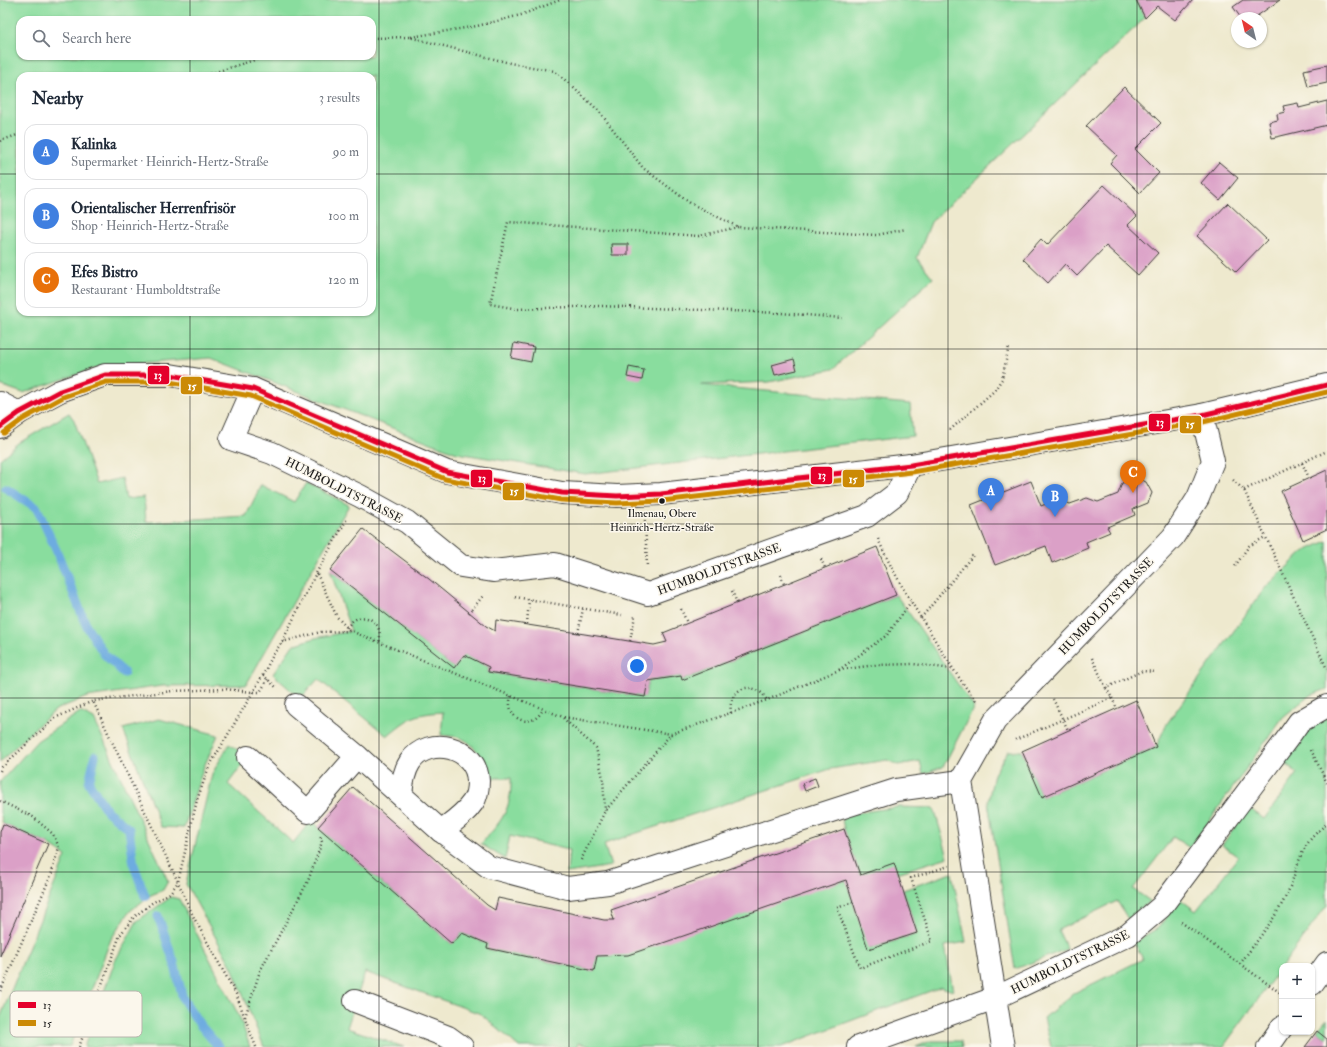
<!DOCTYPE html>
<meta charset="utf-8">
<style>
body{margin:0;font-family:"IM FELL Double Pica",serif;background:#f2f2f3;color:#1f2937}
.controls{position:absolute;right:12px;bottom:12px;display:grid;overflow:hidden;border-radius:8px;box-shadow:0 1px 3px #0004}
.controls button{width:36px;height:36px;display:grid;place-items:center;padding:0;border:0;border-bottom:1px solid #e0e1e3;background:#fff;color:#1f2937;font:20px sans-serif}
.compass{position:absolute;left:1231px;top:12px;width:36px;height:36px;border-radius:50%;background:#fff;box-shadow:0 1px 3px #0004;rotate:325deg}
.you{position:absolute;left:637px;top:666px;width:14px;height:14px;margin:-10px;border:3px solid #fff;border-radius:50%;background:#1a73e8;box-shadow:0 0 0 6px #1a73e833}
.badge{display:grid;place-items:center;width:26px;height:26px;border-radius:50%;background:#1a73e8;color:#fff;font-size:13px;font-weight:700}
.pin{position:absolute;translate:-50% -33px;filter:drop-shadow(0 1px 2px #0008)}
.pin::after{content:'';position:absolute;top:21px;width:14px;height:12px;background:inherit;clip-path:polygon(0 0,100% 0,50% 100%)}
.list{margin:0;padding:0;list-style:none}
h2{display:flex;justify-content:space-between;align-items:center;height:52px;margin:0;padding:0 16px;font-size:17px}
h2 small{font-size:13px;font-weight:400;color:#747a83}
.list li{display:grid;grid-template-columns:26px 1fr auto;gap:12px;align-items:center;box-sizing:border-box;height:56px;margin:0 8px 8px;padding:0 8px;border:1px solid #e0e1e3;border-radius:12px}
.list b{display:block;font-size:15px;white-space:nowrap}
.list p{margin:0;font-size:13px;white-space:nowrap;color:#747a83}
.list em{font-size:13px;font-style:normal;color:#747a83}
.icon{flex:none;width:22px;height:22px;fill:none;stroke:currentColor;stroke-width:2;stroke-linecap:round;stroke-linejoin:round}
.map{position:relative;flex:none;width:1327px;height:1047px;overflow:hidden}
.search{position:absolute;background:#fff;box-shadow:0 1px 3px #0004;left:16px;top:16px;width:360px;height:44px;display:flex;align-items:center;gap:10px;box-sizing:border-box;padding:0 14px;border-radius:12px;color:#747a83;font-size:15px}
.panel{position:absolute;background:#fff;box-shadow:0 1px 3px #0004;left:16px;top:72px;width:360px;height:244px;border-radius:12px}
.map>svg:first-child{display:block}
.green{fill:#89dd9e;stroke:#527c5d;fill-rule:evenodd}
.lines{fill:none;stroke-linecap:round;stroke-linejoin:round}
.stream{stroke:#6dace0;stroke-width:9}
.building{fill:#dba0c7}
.minor-casing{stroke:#3c3b37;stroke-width:24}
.path{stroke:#3c3b37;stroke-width:2.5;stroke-dasharray:1 3;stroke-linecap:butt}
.minor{stroke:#fff;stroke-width:22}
.bus-1-casing{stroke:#fbf7ec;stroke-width:8}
.bus-2-casing{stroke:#fbf7ec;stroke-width:8}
.bus-1{stroke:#e4002b;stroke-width:5}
.bus-2{stroke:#cb8a06;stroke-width:5}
.grid{fill:none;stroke:#1c1c1c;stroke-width:1;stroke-opacity:0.55}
.bus-dot{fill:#1c1c1c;stroke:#fbf7ec;stroke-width:1.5}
.labels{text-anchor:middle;stroke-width:3;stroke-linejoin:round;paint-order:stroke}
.bus-label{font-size:11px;fill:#1c1c1c;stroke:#fbf7ec}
.street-label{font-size:12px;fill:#1c1c1c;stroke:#fbf7ec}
.key{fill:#fbf7ec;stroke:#b8b5ae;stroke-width:1}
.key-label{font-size:11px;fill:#1c1c1c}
.line-badge{stroke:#fbf7ec;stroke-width:1.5}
.badge-label{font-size:11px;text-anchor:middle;font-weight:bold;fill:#fff}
</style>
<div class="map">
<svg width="1327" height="1047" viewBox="0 0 1327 1047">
<rect width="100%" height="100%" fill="#fbf7ec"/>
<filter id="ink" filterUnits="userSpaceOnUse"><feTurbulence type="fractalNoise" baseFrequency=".025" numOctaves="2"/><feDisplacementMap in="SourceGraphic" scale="8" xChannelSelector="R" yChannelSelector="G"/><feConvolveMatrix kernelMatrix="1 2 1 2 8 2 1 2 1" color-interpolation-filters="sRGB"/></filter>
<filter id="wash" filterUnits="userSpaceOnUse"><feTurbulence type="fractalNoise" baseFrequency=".012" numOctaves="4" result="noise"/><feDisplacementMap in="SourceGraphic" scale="16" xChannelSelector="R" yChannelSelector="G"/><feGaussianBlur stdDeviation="0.9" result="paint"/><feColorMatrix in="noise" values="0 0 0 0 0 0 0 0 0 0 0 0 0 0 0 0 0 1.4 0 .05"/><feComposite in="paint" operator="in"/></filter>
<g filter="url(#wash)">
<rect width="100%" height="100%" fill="#eee9ce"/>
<g class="green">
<path d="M0,0H1136L1145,18L931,222L917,258L933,278L833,369L769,382L700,385L910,404L913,436L585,474L457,453L211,358L99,367L23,393L0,385ZM20,20H372V56H20ZM20,76H372V312H20Z"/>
<path d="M69,413L74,420L97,484L122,478L126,499L144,497L146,522L246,516L261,485L294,502L306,483L349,505L246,685L162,686L87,697L57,709L34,729L6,756L0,763V459L19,443Z"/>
<path d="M1327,541V689L1309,696L1283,717L1190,848L1173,837L1133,889L1150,901L1128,919L1117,901L1058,930L1067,949L1015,969L988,802L994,774L1008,751H1022L1042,797L1156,747L1166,725L1183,701L1265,588L1303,552Z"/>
<path d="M330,570L453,667L464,655L489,667L488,672L645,697L648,681L681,676L683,680L896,595C923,631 947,670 974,707L943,767L923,774L920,761L898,765L887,760L830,769L604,844L611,866L567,873L569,850L510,836L505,859L481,844C501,821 512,811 511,778H490C485,762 477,745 461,738C455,736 447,736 441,735L443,712C414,714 410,717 387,736L318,679L300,699L273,674L293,645L315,638L351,631Z"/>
<path d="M80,712L94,719L168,881L163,890L151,895L130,911L111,939L70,1046L0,1047V1018L66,856L48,844L3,824L0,812V782L37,741Z"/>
<path d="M1327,717V905L1223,1047H1051L1044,1018L1074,993L1143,959L1134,942L1158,928L1180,899L1196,911L1238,857L1222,845L1249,808L1264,819L1298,773L1283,762L1304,733Z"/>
<path d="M159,719L218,735L203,769L184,828L161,827L123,729Z"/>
<path d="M229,744L248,757L228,784L293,843L312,819L318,827L452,944L462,933L488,944L487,949L594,971L597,956L846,880L869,949L917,934L903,890L952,873L966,942L945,946L953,991L941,987L781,1047H593L578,1043L577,1047H519L481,1014L365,972L347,1028L404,1047H264L232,967L186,884L212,774Z"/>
<path d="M898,807L934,808L948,857L897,873L894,864L860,875L844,829L841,815Z"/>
<path d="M171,897L179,899L241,1020L250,1047H84L115,961L137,921Z"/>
<path d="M1327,1019V1039L1317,1031Z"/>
<path d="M931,1041H961L962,1047H916Z"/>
</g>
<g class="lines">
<g class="stream">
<path d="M6,488L37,508L57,552L86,625L104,654L124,673"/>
<path d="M95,756L89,783L107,811L129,829L134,865L145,896"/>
<path d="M158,916L174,962L183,999L200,1025L219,1047"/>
</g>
</g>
<g id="blocks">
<g class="building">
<path d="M1136,0H1193L1175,20L1157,6L1145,18Z"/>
<path d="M1243,0H1280L1254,18H1241L1233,7Z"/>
<path d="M1327,65V83L1308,87L1304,70Z"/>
<path d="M1124,87L1161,123L1135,149L1159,173L1140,193L1110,163L1117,155L1086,126Z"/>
<path d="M1327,101V125L1272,138L1269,122L1278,120L1277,114L1285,112L1283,106L1298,103L1299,108Z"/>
<path d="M1219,162L1238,178L1220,200L1201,183Z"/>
<path d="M1104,185L1137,216L1128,225L1158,253L1138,275L1106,246L1077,276L1065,264L1048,283L1023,259L1041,239L1047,245Z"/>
<path d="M1228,203L1267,240L1236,272L1197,236Z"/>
<path d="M611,244H628V255H612Z"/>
<path d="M514,343L534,347L531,362L511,358Z"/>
<path d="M794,359L797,370L775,375L772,365Z"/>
<path d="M629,367L644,370L642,380L627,377Z"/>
<path d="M1327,470V529L1303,540L1281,491Z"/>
<path d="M1137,478L1146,482L1152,493L1148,503L1133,509L1135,515L1107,527L1110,532L1086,542L1088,548L1052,563L1046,546L995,565L971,505L1031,481L1041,506L1058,499L1070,504L1087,498L1098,502L1118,494L1122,483Z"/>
<path d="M363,529L429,579L486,626L495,631L496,620L654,645L667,642L663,633L877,547L896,595L682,680L681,676L648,681L645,697L488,672L489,667L464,655L454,668L330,570Z"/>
<path d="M1136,700L1156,747L1042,797L1022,751Z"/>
<path d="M815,778L818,786L805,791L802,783Z"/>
<path d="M353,787L487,905L495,910L498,898L604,920H614L611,910L844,829L860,875L894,863L917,933L868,949L846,880L628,955L597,956L594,971L487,948L488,944L462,933L452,944L318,827Z"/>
<path d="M3,824L48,844L0,956V832Z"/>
<path d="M1317,1031L1327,1039V1047H1305Z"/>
</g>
</g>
</g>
<g filter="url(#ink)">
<use href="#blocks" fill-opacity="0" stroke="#3c3b37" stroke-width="1"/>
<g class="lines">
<g class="minor-casing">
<g id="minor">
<path d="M253,389L231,439L272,453L360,496L407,522L461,566L493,571L555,564L648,594L867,516L897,493L911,465"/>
<path d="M0,403L19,413"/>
<path d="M0,427L19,413L60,391L105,375H170L253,389L447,472L562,493L617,496L661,494L911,465L1202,415L1327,385"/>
<path d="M296,705L357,756L441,831L489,867L568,888L608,883L896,790L961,781"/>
<path d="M248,757L308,812L357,756"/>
<path d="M401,795C402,784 404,771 410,762C429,734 477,747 478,781C478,789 477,796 473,802C465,814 453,822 441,831"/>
<path d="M1312,984L1327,963"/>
<path d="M355,1001L448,1037L462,1047"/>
<path d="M858,1047L995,998L1128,935L1161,907L1287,739L1299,722L1327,706"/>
<path d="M1003,1047L961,781L995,721L1173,537L1198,498L1213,461L1202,415"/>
<path d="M1268,1047L1282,1027"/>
</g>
</g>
<g class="path">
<path d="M411,37L477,26L521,15L560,0"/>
<path d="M372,38L409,37L510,63L555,71L598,110L643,168L690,203L738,227L877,235L906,229"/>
<path d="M203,76L267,56"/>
<path d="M0,141L20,134"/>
<path d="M738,227L699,236L508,222L490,304L518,309L600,306L781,313L842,318"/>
<path d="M950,430L994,391L1002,379L1009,346"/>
<path d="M1302,463L1309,478"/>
<path d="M1233,480L1244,490L1327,669"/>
<path d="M1244,490L1327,451"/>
<path d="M645,520L647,567"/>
<path d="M878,539C893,573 912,604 932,635C946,658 960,681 977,702"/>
<path d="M821,559L825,568"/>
<path d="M1235,566L1249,546L1265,537"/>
<path d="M317,574L337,617L350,631"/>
<path d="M781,575L784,584"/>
<path d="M732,591L737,603"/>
<path d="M515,597L622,615"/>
<path d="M681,609L687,623"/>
<path d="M469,613L483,596"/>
<path d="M921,618L974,554"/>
<path d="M527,624L529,599"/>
<path d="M347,628C359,607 385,620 379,643"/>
<path d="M578,633L583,609"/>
<path d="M630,641L635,616"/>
<path d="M282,642L321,632L351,631L563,717L671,734L767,700L839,670L887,635L911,602"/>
<path d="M1092,658L1106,688"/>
<path d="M839,670L875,665L913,664L953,669"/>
<path d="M263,675L277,688"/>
<path d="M511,696C504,720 533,731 543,709"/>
<path d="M1112,698L1117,709"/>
<path d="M1053,699L1068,730"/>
<path d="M731,713C727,688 754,678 767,700"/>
<path d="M563,718L596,748L603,778L605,811"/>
<path d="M1015,740L1112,698L1106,688L1142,671L1156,672"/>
<path d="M1311,750L1327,783"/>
<path d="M0,771L2,767L55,718L93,701L173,691L224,689L252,692H260L268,679"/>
<path d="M0,801L33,817L53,834L59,847L51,875L0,992"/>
<path d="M581,860L605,811L671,734"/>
<path d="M853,902L837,908L860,968L932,941L911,878L949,866"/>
<path d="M1181,922L1282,994"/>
<path d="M1240,964C1255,943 1272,923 1284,900C1300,870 1295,847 1327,824"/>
<path d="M245,1017L260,971L308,881L322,842L320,835"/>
<path d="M79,1047L120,935L134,917L152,903L170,893L178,882L93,701"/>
<path d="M256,1047L236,994L194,918L178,882L197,800L209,767L263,675L273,655L282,642L314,577L347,519"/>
</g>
<use href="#minor" class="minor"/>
<g class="bus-1-casing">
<path id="bus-1" d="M0,427L19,413L60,391L105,375H170L253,389L447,472L562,493L617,496L661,494L911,465L1202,415L1327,385"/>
</g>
<g class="bus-2-casing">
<path id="bus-2" d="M4,433L23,419L63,397L106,382H169L251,396L445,479L561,500L617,503L662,501L912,472L1203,422L1327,392"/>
</g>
<use href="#bus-1" class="bus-1"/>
<use href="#bus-2" class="bus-2"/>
</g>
</g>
<path class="grid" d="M190,0V20M379,0V1047M569,0V1047M758,0V1047M948,0V1047M1137,0V1047M190,56V76M0,174H20M372,174H1327M190,312V1047M0,349H1327M0,524H1327M0,698H1327M0,872H1327"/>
<circle class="bus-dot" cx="662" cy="501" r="3.5"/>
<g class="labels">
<g class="bus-label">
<text x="662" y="517">Ilmenau, Obere<tspan x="662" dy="14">Heinrich-Hertz-Straße</tspan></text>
</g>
<g class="street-label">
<text transform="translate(344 490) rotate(27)" y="4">HUMBOLDTSTRASSE</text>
<text transform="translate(719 569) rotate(-20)" y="4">HUMBOLDTSTRASSE</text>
<text transform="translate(1106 606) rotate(-46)" y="4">HUMBOLDTSTRASSE</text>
<text transform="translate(1070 962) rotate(-26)" y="4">HUMBOLDTSTRASSE</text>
</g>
</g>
<rect x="10" y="991" width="132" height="46" rx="6" class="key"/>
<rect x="18" y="1002" width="18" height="6" fill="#e4002b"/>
<rect x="18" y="1020" width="18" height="6" fill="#cb8a06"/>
<g class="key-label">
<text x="43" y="1009">13</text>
<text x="43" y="1027">15</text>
</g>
<g class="line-badge">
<rect x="147" y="365" width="23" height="20" rx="4" fill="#e4002b"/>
<rect x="180" y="376" width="23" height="19" rx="4" fill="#cb8a06"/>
<rect x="1148" y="413" width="23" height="19" rx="4" fill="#e4002b"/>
<rect x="1179" y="415" width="23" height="19" rx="4" fill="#cb8a06"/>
<rect x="810" y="466" width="23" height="19" rx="4" fill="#e4002b"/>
<rect x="470" y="469" width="23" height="19" rx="4" fill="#e4002b"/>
<rect x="842" y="469" width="23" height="19" rx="4" fill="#cb8a06"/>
<rect x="502" y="482" width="23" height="19" rx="4" fill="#cb8a06"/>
</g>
<g class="badge-label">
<text x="158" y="379">13</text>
<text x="192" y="390">15</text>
<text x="1160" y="426">13</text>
<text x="1190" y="428">15</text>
<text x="822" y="479">13</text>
<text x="482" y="482">13</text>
<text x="853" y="483">15</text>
<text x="514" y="495">15</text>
</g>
</svg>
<div class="controls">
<button>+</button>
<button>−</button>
</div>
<svg class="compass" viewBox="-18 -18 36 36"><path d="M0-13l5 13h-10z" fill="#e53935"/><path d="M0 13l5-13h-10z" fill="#747a83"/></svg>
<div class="you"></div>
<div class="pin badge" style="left:991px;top:511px;background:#3f7fe0">A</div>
<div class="pin badge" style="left:1055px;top:517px;background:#3f7fe0">B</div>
<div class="pin badge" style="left:1133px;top:493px;background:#e8710a">C</div>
<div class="search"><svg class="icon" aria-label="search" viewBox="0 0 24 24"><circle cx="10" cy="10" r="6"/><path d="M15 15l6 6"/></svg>Search here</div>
<section class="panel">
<h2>Nearby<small>3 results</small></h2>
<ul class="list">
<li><span class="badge" style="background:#3f7fe0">A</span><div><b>Kalinka</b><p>Supermarket · Heinrich-Hertz-Straße</p></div><em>90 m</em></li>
<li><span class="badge" style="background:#3f7fe0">B</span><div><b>Orientalischer Herrenfrisör</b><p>Shop · Heinrich-Hertz-Straße</p></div><em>100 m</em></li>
<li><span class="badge" style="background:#e8710a">C</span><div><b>Efes Bistro</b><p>Restaurant · Humboldtstraße</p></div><em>120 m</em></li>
</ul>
</section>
</div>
